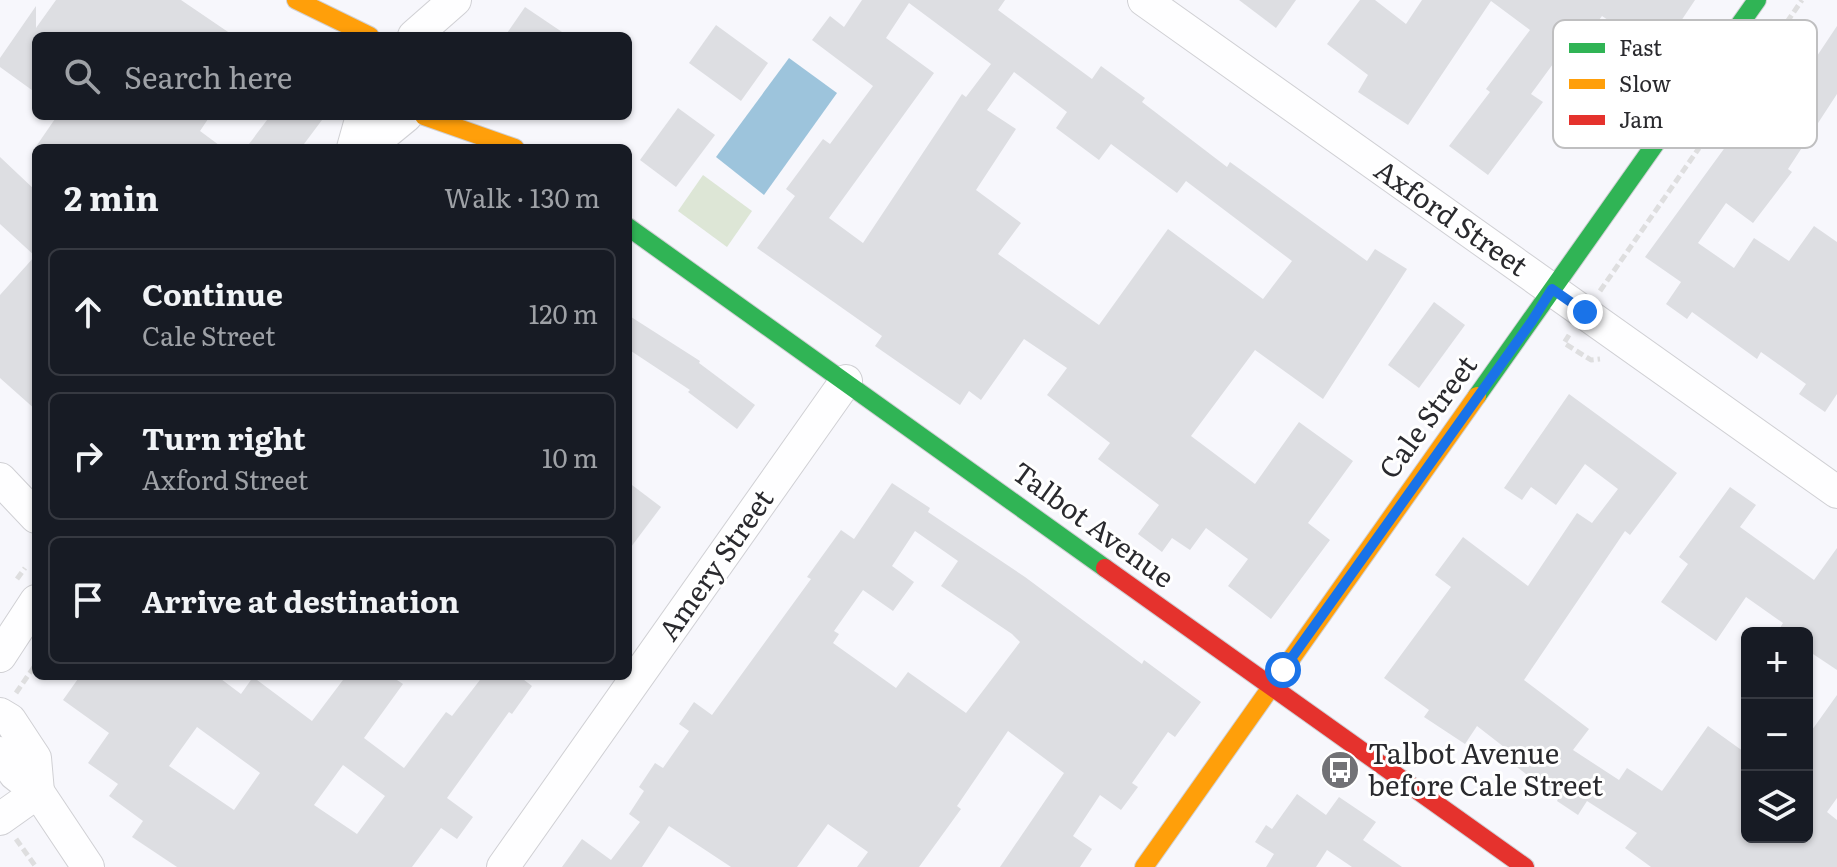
<!DOCTYPE html>
<meta charset="utf-8">
<style>
body{margin:0;font-family:Literata,serif;background:#242831;color:#f1f3f6}
.controls{position:absolute;right:24px;bottom:24px;display:grid;overflow:hidden;border-radius:12px;box-shadow:0 2px 6px #0004}
.controls button{width:72px;height:72px;display:grid;place-items:center;padding:0;border:0;border-bottom:2px solid #363941;background:#171b24;color:#f1f3f6;font:40px sans-serif}
.stop{position:absolute;width:24px;height:24px;margin:-18px;border:6px solid #1a73e8;border-radius:50%;background:#fff}
.stop.end{background:#1a73e8;border-color:#fff;box-shadow:0 2px 8px #0008}
.list{margin:0;padding:0;list-style:none}
h2{display:flex;justify-content:space-between;align-items:center;height:104px;margin:0;padding:0 32px;font-size:34px}
h2 small{font-size:26px;font-weight:400;color:#9ea1a6}
.list li{display:grid;grid-template-columns:52px 1fr auto;gap:24px;align-items:center;box-sizing:border-box;height:128px;margin:0 16px 16px;padding:0 16px;border:2px solid #363941;border-radius:12px}
.list b{display:block;font-size:30px;white-space:nowrap}
.list p{margin:0;font-size:26px;white-space:nowrap;color:#9ea1a6}
.list em{font-size:26px;font-style:normal;color:#9ea1a6}
.icon{flex:none;width:44px;height:44px;fill:none;stroke:currentColor;stroke-width:2;stroke-linecap:round;stroke-linejoin:round}
.map{position:relative;flex:none;width:1837px;height:867px;overflow:hidden}
.search{position:absolute;background:#171b24;box-shadow:0 2px 6px #0004;left:32px;top:32px;width:600px;height:88px;display:flex;align-items:center;gap:20px;box-sizing:border-box;padding:0 28px;border-radius:12px;color:#9ea1a6;font-size:30px}
.panel{position:absolute;background:#171b24;box-shadow:0 2px 6px #0004;left:32px;top:144px;width:600px;height:536px;border-radius:12px}
.map>svg:first-child{display:block}
.green{fill:#dde6d6}
.water{fill:#9dc4dc}
.building{fill:#dddee2;fill-rule:evenodd}
.lines{fill:none;stroke-linecap:round;stroke-linejoin:round}
.street-casing{stroke:#d0d0d4;stroke-width:34}
.fast-casing{stroke:#d0d0d4;stroke-width:20}
.slow-casing{stroke:#d0d0d4;stroke-width:20}
.jam-casing{stroke:#d0d0d4;stroke-width:20}
.path{stroke:#dededf;stroke-width:5;stroke-dasharray:8 4;stroke-linecap:butt}
.street{stroke:#fefeff;stroke-width:32}
.fast{stroke:#30b455;stroke-width:18}
.slow{stroke:#ff9f0a;stroke-width:18}
.jam{stroke:#e5322d;stroke-width:18}
.route{stroke:#1a73e8;stroke-width:10}
.labels{text-anchor:middle;stroke-width:6;stroke-linejoin:round;paint-order:stroke}
.street-label{font-size:28px;fill:#2a2a2e;stroke:#fff}
.poi-label{font-size:28px;fill:#2a2a2e;stroke:#fff;text-anchor:start}
.key{fill:#fff;stroke:#bfbfc0;stroke-width:2}
.key-label{font-size:22px;fill:#2a2a2e}
</style>
<div class="map">
<svg width="1837" height="867" viewBox="0 0 1837 867">
<rect width="100%" height="100%" fill="#f7f7fc"/>
<path class="green" d="M703,175L752,211L727,247L678,211Z"/>
<path class="water" d="M789,58L837,93L764,195L716,157Z"/>
<g class="building">
<path d="M56,0H181L234,36H36V93L0,67V58L36,6V28Z"/>
<path d="M862,0H1005L998,10L1092,79L1101,66L1145,98L1142,102L1227,167L1230,162L1367,261L1375,249L1407,269L1323,399L1255,350L1191,436L1255,484L1299,422L1353,461L1308,523L1330,540L1271,619L1228,586L1248,559L1206,528L1190,550L1172,538L1162,552L1138,534L1159,505L1098,459L1110,443L1047,395L1067,368L1024,339L981,400L969,391L960,405L875,346L882,336L757,248L795,196L786,189L823,139L830,144L873,86L812,40L830,16L844,27ZM909,3L991,64L966,97L962,94L863,243L829,218L934,73L886,38ZM1014,72L1067,112L1056,128L1099,160L1111,144L1177,193L1186,181L1292,261L1263,299L1168,229L1099,325L998,254L1021,223L976,190L1016,129L987,110Z"/>
<path d="M1239,0H1296L1276,28Z"/>
<path d="M1360,0H1375L1406,24L1422,0H1695L1659,54L1602,16L1570,59L1561,53L1531,94L1543,102L1488,175L1449,146L1490,92L1486,89L1530,30L1491,1L1408,125L1358,92L1368,75L1327,44Z"/>
<path d="M525,7L568,36H505Z"/>
<path d="M716,25L768,63L741,101L689,63Z"/>
<path d="M1837,26V94L1788,169L1792,172L1753,223L1726,203L1698,243L1734,268L1754,238L1789,261L1814,226L1837,242V394L1825,412L1799,394L1806,384L1761,352L1757,359L1692,312L1687,319L1666,304L1681,282L1645,257L1737,131L1746,137L1801,54L1813,62Z"/>
<path d="M678,108L715,135L676,187L640,160Z"/>
<path d="M57,116H210L200,131L223,148H35Z"/>
<path d="M270,116H325L301,148H246Z"/>
<path d="M0,157L36,191V410L0,378V295L35,256L0,224Z"/>
<path d="M1434,302L1465,325L1419,388L1388,365Z"/>
<path d="M628,315L700,361L699,363L755,405L737,429L688,392L690,390L628,349Z"/>
<path d="M1569,394L1677,473L1630,535L1625,531L1524,680L1589,729L1573,750L1619,780L1627,768L1662,791L1708,726L1747,754V837H1807V737L1837,695V798L1827,812L1837,820V867H1651L1625,848L1637,833L1587,801L1578,815L1557,801L1558,799L1517,767L1522,761L1477,726L1465,744L1424,717L1429,710L1384,678L1451,587L1435,575L1463,537L1528,586L1577,513L1592,523L1618,489L1585,464L1556,505L1531,487L1522,500L1504,488Z"/>
<path d="M628,482L661,507L628,551Z"/>
<path d="M892,483L930,508L928,512L1025,577L1142,664L1144,660L1201,702L1175,737L1168,732L1132,783L1138,787L1121,810L1100,795L1073,836L1092,849L1080,867H1000L1064,773L1008,731L957,806L961,809L919,867H857L868,852L828,824L797,867H731L669,826L642,867H562L582,839L611,860L640,822L629,814L644,791L639,787L655,763L663,768L689,731L679,724L694,702L712,715L811,579L807,577L841,530L854,539ZM915,531L958,561L941,586L1012,634L1020,642L966,713L908,672L896,688L833,643L839,634L834,631L863,590L893,611L914,582L892,566Z"/>
<path d="M1730,487L1756,505L1740,527L1814,580L1837,548V670L1807,650V633H1777L1783,623L1746,597L1716,641L1661,602L1688,564L1679,557Z"/>
<path d="M80,676H217L241,694L253,677L312,721L346,676H391L403,684L364,738L404,768L446,712L452,716L483,676H519L532,686L512,714L509,712L447,798L473,817L457,839L441,828L412,867H177L132,837L143,821L109,796L118,784L88,763L109,733L63,700ZM197,727L260,773L234,810L169,766ZM343,765L385,796L357,834L314,805Z"/>
<path d="M1297,794L1326,815L1339,797L1376,822L1363,840L1402,867H1352L1327,850L1316,867H1266L1274,854L1255,842L1266,825L1272,829Z"/>
</g>
<g class="lines">
<g class="street-casing">
<g id="street">
<path d="M1144,0L1837,492"/>
<path d="M414,36L455,0"/>
<path d="M353,148L362,116"/>
<path d="M367,148L406,116"/>
<path d="M0,479L36,517"/>
<path d="M0,656L36,601"/>
<path d="M0,714L10,720L35,758L38,792"/>
<path d="M0,753L15,774L38,792L88,867"/>
<path d="M0,819L38,792"/>
<path d="M503,867L846,381"/>
</g>
</g>
<g class="fast-casing">
<g id="fast">
<path d="M628,227L1105,568"/>
<path d="M1477,396L1757,0"/>
</g>
</g>
<g class="slow-casing">
<g id="slow">
<path d="M296,0L370,36"/>
<path d="M424,116L515,148"/>
<path d="M1144,867L1477,396"/>
</g>
</g>
<g class="jam-casing">
<path id="jam" d="M1105,568L1525,867"/>
</g>
<g class="path">
<path d="M1787,22L1802,0"/>
<path d="M1600,291L1699,148"/>
<path d="M1569,335L1564,343L1591,360L1600,359"/>
<path d="M17,579L25,568"/>
<path d="M16,693L36,664"/>
<path d="M16,839L36,867"/>
</g>
<use href="#street" class="street"/>
<use href="#fast" class="fast"/>
<use href="#slow" class="slow"/>
<use href="#jam" class="jam"/>
</g>
<g class="lines">
<path class="route" d="M1283,670L1532,321L1552,289L1585,312"/>
</g>
<defs>
<g id="bus-disc" transform="scale(2)"><circle r="9.5" fill="#727276" stroke="#fff"/><path d="M-5-6H5V4H4V6H2V4H-2V6H-4V4H-5ZM-3.5-4V0h7V-4ZM-3.5 1.2v1.5H-2V1.2ZM2 1.2v1.5H3.5V1.2Z" fill="#fff"/></g>
</defs>
<g fill-rule="evenodd">
<use href="#bus-disc" x="1340" y="770"/>
</g>
<g class="labels">
<g class="street-label">
<text transform="translate(1451 218) rotate(35)" y="10">Axford Street</text>
<text transform="translate(1428 417) rotate(-54)" y="10">Cale Street</text>
<text transform="translate(1093 525) rotate(36)" y="10">Talbot Avenue</text>
<text transform="translate(716 565) rotate(-55)" y="10">Amery Street</text>
</g>
<g class="poi-label">
<text x="1368" y="764">Talbot Avenue<tspan x="1368" dy="32">before Cale Street</tspan></text>
</g>
</g>
<rect x="1553" y="20" width="264" height="128" rx="12" class="key"/>
<rect x="1569" y="43" width="36" height="10" fill="#30b455"/>
<rect x="1569" y="79" width="36" height="10" fill="#ff9f0a"/>
<rect x="1569" y="115" width="36" height="10" fill="#e5322d"/>
<g class="key-label">
<text x="1619" y="56">Fast</text>
<text x="1619" y="92">Slow</text>
<text x="1619" y="128">Jam</text>
</g>
</svg>
<div class="controls">
<button>+</button>
<button>−</button>
<button><svg class="icon" aria-label="layers" viewBox="0 0 24 24"><path d="M12 4l9 5-9 5-9-5zM3 14l9 5 9-5"/></svg></button>
</div>
<div class="stop" style="left:1283px;top:670px"></div>
<div class="stop end" style="left:1585px;top:312px"></div>
<div class="search"><svg class="icon" aria-label="search" viewBox="0 0 24 24"><circle cx="10" cy="10" r="6"/><path d="M15 15l6 6"/></svg>Search here</div>
<section class="panel">
<h2>2 min<small>Walk · 130 m</small></h2>
<ul class="list">
<li><svg class="icon" aria-label="ahead" viewBox="0 0 24 24"><path d="M12 20V5M6 11l6-6 6 6"/></svg><div><b>Continue</b><p>Cale Street</p></div><em>120 m</em></li>
<li><svg class="icon" aria-label="right" viewBox="0 0 24 24"><path d="M7 20v-9h11M14 6l5 5-5 5"/></svg><div><b>Turn right</b><p>Axford Street</p></div><em>10 m</em></li>
<li><svg class="icon" aria-label="arrive" viewBox="0 0 24 24"><path d="M6 21V4h12l-3 4 3 4H6"/></svg><div><b>Arrive at destination</b></div></li>
</ul>
</section>
</div>
